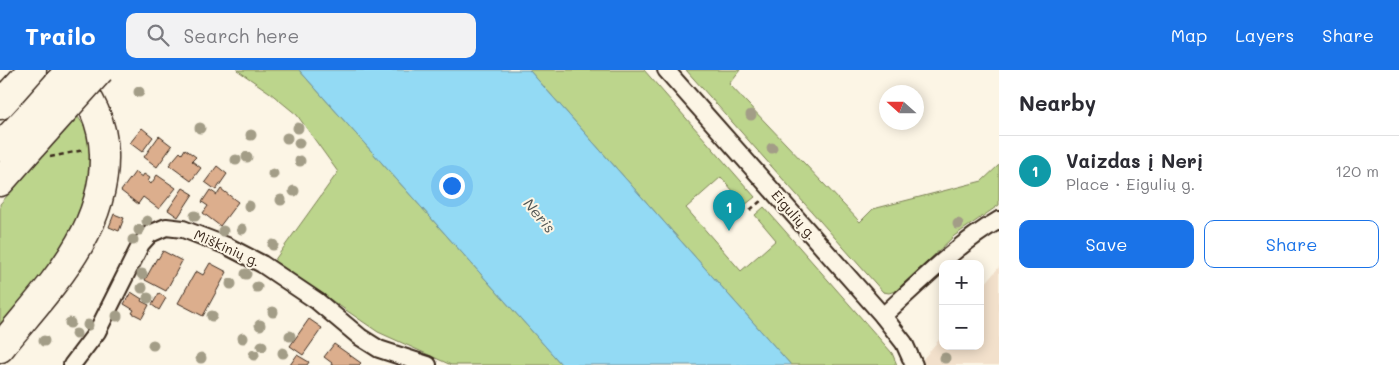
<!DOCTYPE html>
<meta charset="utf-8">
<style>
body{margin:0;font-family:Mali,sans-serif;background:#f2f2f3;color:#2b2b33}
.controls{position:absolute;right:15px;bottom:15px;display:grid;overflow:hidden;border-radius:10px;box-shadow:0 2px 12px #0003}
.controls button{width:45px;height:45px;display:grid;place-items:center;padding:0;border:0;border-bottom:1px solid #e1e1e2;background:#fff;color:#2b2b33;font:25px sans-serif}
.compass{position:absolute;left:879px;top:15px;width:45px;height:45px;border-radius:50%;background:#fff;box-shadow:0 2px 12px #0003;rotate:291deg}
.you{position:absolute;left:451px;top:115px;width:18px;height:18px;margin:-12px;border:4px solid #fff;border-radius:50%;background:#1a73e8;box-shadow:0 0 0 8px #1a73e833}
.badge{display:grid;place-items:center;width:32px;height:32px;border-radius:50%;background:#1a73e8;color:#fff;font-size:16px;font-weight:700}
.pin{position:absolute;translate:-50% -41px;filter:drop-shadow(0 1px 2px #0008)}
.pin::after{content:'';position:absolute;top:26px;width:18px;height:15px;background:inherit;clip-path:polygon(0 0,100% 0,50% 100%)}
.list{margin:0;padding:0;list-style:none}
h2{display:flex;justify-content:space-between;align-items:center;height:65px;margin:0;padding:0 20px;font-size:21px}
h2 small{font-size:16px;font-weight:400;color:#7c7c81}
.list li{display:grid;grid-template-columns:32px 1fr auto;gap:15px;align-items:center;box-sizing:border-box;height:70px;padding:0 20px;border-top:1px solid #e1e1e2}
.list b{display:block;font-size:19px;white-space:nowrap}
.list p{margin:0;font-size:16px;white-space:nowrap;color:#7c7c81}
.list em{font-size:16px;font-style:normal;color:#7c7c81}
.actions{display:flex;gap:10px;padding:15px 20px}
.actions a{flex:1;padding:11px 0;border:1px solid #1a73e8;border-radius:10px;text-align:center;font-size:18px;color:#1a73e8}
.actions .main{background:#1a73e8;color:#fff}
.icon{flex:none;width:28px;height:28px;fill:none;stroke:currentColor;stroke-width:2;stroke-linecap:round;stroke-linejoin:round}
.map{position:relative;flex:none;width:999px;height:295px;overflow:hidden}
header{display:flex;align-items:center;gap:30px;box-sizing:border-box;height:70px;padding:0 25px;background:#1a73e8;color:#fff}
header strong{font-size:24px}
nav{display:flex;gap:28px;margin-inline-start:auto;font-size:18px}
.search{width:350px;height:45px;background:#f2f2f3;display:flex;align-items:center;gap:12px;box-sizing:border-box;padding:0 18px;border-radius:10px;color:#7c7c81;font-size:19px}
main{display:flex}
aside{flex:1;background:#fff}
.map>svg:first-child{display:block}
.built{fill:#f2e0cb}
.green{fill:#bcd58c;stroke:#7c8055}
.water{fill:#93daf4;stroke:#70949e}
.building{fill:#dcae8d;stroke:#3b2a1e}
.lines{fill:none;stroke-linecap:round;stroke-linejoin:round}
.street-casing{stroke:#3b2a1e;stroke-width:20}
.highway-casing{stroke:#3b2a1e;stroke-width:31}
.path{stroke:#3b2a1e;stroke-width:2.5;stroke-dasharray:5 4;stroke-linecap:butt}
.street{stroke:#fcf5e5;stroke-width:16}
.highway{stroke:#fcf5e5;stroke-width:28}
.highway-bridge-casing{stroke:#3b2a1e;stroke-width:31;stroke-linecap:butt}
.highway-bridge{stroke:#fcf5e5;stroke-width:28}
.tree{fill:#a39d87}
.labels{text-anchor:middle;stroke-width:4;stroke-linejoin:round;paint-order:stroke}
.street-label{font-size:14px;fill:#3b2a1e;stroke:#fcf5e5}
.water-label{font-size:15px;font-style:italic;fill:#515654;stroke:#fcf5e5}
</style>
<header>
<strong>Trailo</strong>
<div class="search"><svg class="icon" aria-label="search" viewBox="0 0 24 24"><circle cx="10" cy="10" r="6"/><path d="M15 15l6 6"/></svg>Search here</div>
<nav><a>Map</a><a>Layers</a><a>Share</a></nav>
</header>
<main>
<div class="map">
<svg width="999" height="295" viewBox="0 0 999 295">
<rect width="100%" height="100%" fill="#fcf5e5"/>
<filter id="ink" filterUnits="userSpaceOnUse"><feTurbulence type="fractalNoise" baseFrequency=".02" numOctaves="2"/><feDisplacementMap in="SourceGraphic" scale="10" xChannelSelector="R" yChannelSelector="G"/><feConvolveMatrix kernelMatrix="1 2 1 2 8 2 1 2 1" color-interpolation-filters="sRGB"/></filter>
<g filter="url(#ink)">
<path class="built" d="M999,197V295H918L943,265V276H980V220Z"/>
<g class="green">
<path d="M237,0H299L562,295H451L378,262L274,191L338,102L297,45L269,22Z"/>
<path d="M529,0H644L755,127L745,135L721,107L686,138L741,201L776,170L755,145L764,137L892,283L897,295H791Z"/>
<path d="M686,0H740L729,14L860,152L873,139L982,111L999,95V135L954,166L898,220L889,223L883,222Z"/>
<path d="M78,47L85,57L90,71L92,93L89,120L77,159L0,266V134Z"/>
</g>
<path class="water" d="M299,0H529L791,295H562Z"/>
<g class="building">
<path d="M142,58L153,67L142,82L130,73Z"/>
<path d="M159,66L172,76L157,97L144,87Z"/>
<path d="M185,79L196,87L192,91L201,98L191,111L169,95L180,82L182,84Z"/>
<path d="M217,96L227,104L216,120L205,112Z"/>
<path d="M135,102L142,107L144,104L150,108L148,111L151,114L157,105L176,118L159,139L143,127L138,134L121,121Z"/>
<path d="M183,118L193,124L178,147L168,140Z"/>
<path d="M221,119L238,132L220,156L203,143L208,136L202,132L210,120L217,125Z"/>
<path d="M114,144L124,148L119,161L109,157Z"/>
<path d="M163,181L182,191L166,221L145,210L157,188L158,189Z"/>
<path d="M210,193L227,202L203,246L178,233L196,201L203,205Z"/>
<path d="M131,222L142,229L141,231L149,235L142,248L132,243L134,240L124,234Z"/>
<path d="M159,223L166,228L159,240L152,235Z"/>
<path d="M309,249L322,258L303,285L290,276Z"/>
<path d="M334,274L361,293L359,295H331L332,293L324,287Z"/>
<path d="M297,285L309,292L307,295H290Z"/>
</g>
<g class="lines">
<g class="street-casing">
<g id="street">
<path d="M666,0L883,246L904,273L914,295"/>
<path d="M883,246C920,212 956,175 999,150"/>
<path d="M72,295L97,262L141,174L150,164L166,157L183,159L227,176L262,194L317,231L360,267L379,279L428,295"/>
</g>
</g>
<g class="highway-casing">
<g id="highway">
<path d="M0,35L32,0"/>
<path d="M0,77L31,44"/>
<path d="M0,112L47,59"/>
<path d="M0,278C46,220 106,164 104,84C103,52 90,25 68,2"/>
</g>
</g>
<g class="path">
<path d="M50,87L84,80"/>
<path d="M750,140L762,130"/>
</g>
<use href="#street" class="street"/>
<use href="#highway" class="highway"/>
<g class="highway-bridge-casing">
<g id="highway-bridge">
<path d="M31,44L70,0"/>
<path d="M47,59L100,0"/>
</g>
</g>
<use href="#highway-bridge" class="highway-bridge"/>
</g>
<g class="tree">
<circle cx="139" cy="22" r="5.5"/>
<circle cx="751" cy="45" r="5.5"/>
<circle cx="200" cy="58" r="5.5"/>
<circle cx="298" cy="58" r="5.5"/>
<circle cx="251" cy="65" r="5.5"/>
<circle cx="287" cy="68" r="5.5"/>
<circle cx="299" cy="73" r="5.5"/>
<circle cx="772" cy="78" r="5.5"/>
<circle cx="247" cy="87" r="5.5"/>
<circle cx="236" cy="90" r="5.5"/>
<circle cx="300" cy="91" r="5.5"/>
<circle cx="273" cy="104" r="5.5"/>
<circle cx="294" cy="121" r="5.5"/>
<circle cx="281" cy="130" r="5.5"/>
<circle cx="249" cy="136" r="5.5"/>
<circle cx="195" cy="146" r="5.5"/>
<circle cx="147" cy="151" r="5.5"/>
<circle cx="958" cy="154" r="5.5"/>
<circle cx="242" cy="159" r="5.5"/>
<circle cx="139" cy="160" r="5.5"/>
<circle cx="223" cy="161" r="5.5"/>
<circle cx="133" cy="170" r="5.5"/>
<circle cx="273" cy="175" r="5.5"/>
<circle cx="142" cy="204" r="5.5"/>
<circle cx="246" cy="204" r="5.5"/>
<circle cx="231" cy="214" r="5.5"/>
<circle cx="257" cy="217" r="5.5"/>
<circle cx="142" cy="218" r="5.5"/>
<circle cx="148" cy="228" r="5.5"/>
<circle cx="273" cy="242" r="5.5"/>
<circle cx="117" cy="246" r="5.5"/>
<circle cx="212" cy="246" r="5.5"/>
<circle cx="70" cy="253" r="5.5"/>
<circle cx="88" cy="255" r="5.5"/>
<circle cx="260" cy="255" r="5.5"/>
<circle cx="76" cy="264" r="5.5"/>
<circle cx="290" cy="266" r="5.5"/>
<circle cx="243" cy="268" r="5.5"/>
<circle cx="44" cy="271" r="5.5"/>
<circle cx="153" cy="275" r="5.5"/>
<circle cx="262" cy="276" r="5.5"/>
<circle cx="283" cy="283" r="5.5"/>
<circle cx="254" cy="285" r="5.5"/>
<circle cx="201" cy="288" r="5.5"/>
<circle cx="945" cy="288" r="5.5"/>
</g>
</g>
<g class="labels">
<g class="street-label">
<text transform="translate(794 145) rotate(49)" y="5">Eigulių g.</text>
<text transform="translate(227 178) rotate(24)" y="5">Miškinių g.</text>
</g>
<g class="water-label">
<text transform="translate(539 146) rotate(50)" y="5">Neris</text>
</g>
</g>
</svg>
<div class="controls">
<button>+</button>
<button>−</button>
</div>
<svg class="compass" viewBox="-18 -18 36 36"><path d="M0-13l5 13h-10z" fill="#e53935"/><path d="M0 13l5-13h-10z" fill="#7c7c81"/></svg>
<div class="you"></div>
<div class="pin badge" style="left:729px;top:161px;background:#0f9aa8">1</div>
</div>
<aside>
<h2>Nearby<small></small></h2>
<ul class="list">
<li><span class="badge" style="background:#0f9aa8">1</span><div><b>Vaizdas į Nerį</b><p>Place · Eigulių g.</p></div><em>120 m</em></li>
</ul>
<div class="actions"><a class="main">Save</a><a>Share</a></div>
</aside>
</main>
